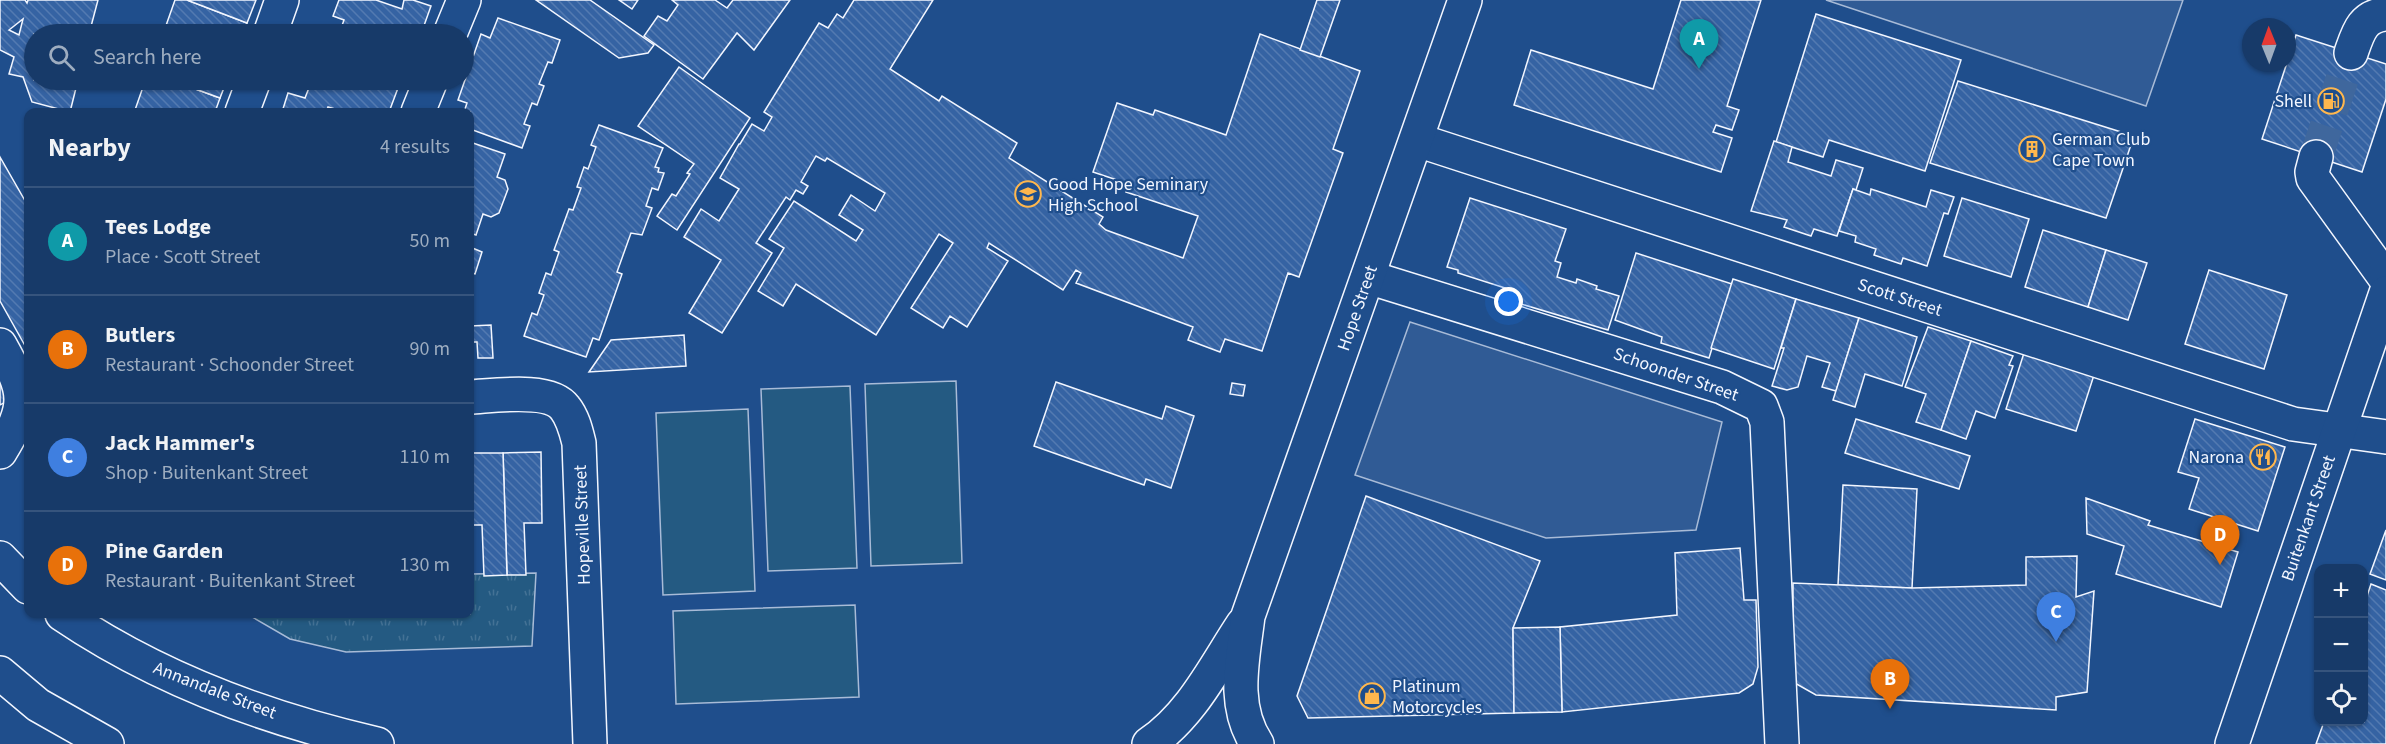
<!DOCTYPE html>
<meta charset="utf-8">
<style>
body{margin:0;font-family:"Source Sans 3",sans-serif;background:#20416f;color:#f1f3f6}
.controls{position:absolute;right:18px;bottom:18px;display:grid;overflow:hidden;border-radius:12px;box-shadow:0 2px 4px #0004}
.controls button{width:54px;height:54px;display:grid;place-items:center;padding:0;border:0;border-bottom:2px solid #36547d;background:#173a69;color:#f1f3f6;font:30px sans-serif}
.compass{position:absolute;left:2242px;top:18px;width:54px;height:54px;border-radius:50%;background:#173a69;box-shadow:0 2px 4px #0004;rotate:359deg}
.you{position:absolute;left:1509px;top:302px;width:21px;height:21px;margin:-15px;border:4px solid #fff;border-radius:50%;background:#1a73e8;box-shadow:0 0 0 9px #1a73e833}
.badge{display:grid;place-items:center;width:39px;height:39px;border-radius:50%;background:#8abfa5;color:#fff;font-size:20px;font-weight:700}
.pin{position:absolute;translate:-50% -50px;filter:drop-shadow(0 2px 3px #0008)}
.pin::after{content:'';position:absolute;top:32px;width:21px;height:18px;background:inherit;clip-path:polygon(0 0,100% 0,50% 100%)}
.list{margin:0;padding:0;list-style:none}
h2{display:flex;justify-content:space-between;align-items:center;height:78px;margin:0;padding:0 24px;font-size:26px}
h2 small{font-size:20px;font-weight:400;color:#9eadc0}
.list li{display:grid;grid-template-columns:39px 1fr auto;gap:18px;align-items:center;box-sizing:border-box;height:108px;padding:0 24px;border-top:2px solid #36547d}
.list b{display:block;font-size:22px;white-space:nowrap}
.list p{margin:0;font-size:20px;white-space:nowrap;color:#9eadc0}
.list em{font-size:20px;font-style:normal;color:#9eadc0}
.icon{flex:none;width:33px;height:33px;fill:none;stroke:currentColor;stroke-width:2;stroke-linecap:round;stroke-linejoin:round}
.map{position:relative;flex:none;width:2386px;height:744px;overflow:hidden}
.search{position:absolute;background:#173a69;box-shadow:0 2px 4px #0004;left:24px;top:24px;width:450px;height:66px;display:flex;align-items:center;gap:15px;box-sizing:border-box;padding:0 21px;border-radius:33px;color:#9eadc0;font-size:22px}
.panel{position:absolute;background:#173a69;box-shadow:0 2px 4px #0004;left:24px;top:108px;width:450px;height:510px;border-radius:12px}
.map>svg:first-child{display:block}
.grass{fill:url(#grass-tufts);stroke:#a8bbd7;stroke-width:1.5}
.pitch{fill:#245a82;stroke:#a8bbd7;stroke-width:1.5}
.parking{fill:#305b95;stroke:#a8bbd7;stroke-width:1.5}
.building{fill:url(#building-back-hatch);stroke:#f2f6ff;stroke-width:1.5;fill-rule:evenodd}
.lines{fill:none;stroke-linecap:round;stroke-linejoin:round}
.minor-tunnel{stroke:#3f679d;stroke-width:33;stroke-dasharray:33 16;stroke-linecap:butt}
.minor-casing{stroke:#f2f6ff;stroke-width:36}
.major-casing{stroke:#f2f6ff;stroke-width:36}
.minor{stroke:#1f4e8c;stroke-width:33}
.major{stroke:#1f4e8c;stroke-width:33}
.labels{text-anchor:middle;stroke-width:4.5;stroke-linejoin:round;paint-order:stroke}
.poi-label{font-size:18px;fill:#f2f6ff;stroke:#1f4e8c;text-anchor:start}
.street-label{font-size:18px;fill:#f2f6ff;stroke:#1f4e8c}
</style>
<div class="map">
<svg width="2386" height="744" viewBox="0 0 2386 744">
<defs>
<pattern id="grass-tufts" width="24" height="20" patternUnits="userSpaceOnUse" patternTransform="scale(1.5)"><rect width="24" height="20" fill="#245a82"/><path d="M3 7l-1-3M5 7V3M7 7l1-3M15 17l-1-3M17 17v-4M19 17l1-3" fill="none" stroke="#447295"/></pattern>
<pattern id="building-back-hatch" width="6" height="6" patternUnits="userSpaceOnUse" patternTransform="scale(1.5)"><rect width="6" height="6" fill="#3563a3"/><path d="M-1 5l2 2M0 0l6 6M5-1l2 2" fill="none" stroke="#537ab1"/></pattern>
</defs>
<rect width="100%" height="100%" fill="#1f4e8c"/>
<path class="grass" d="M536,573L532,646L346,652L290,639L247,614H470V574Z"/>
<g class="pitch">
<path d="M956,381L962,563L871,566L865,384Z"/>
<path d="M850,386L857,568L768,571L761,389Z"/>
<path d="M748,409L755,591L663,595L656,413Z"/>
<path d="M855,605L859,697L676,704L673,611Z"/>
</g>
<g class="parking">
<path d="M1826,0H2183L2146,106Z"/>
<path d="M1410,322L1722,422L1696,530L1546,538L1355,475Z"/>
</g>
<g class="building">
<path d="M0,0H25L27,3L28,0H98L89,34H34V80H78L70,112L32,102L23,77L9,74L14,57L0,50ZM23,19L19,35L9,30Z"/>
<path d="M175,0H187L247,23L243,34H163Z"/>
<path d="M187,0H256L247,23Z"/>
<path d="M339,0H376L402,9L404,0H413L431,6L421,34H339L344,20L333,16Z"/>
<path d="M536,0H590L654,45L648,53L619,58Z"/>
<path d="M619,0H638L632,9Z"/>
<path d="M672,0H715L727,8L733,0H790L754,50L737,33L703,79L644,36L658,16L667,21L678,5Z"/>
<path d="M854,0H933L890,69L939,101L942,96L1017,143L1009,158L1103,217L1099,224L1106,230L1183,258L1198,216L1126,192L1129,184L1093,172L1117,103L1153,115L1155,110L1226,135L1260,34L1360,71L1333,149L1343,153L1299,277L1288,273L1262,351L1225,339L1220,352L1188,340L1193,327L1076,283L1081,273L1076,270L1063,290L989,243L987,248L1008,261L967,327L950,316L943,328L911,308L953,243L939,234L876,335L796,284L783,306L758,291L784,248L769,239L794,201L856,241L863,230L839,215L851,195L875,211L885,193L827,158L825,161L816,156L801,182L808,186L803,194L796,190L790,200L786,197L756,243L772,253L722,333L689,313L721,260L684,237L701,209L719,221L739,189L720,178L739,144H740L752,124L764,131L772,117L764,112L819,23L828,28L837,14L843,18Z"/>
<path d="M1317,0H1340L1320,57L1300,50Z"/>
<path d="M1681,0H1761L1727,106L1739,110L1732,130L1716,125L1713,132L1732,138L1721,172L1514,105L1531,50L1653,89Z"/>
<path d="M1816,14L1961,60L1925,171L1829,140L1823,157L1776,142Z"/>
<path d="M498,18L560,40L552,63L548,62L539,84L544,86L537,105L532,103L524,124L530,126L522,148L470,129V112H464L467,103L458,100L481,34L490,38Z"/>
<path d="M2296,35L2386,64V99L2362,172L2262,139Z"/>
<path d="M679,67L750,118L677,230L657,216L672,194L676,196L690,174L687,173L694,164L638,126Z"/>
<path d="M138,80H171L220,98L215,112H142L135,110L143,87L137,85Z"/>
<path d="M171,80H227L220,98Z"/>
<path d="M312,80H401L389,112H345L328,107L326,112H282L288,93L305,98Z"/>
<path d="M1958,81L2134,136L2106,218L1930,163Z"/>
<path d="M599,125L663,148L655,167L659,168L658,172L664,173L658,190L652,188L646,206L652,208L642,235L631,233L617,272L622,274L599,340L593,338L586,357L524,336L532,313L537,315L544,295L539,293L546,273L551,275L559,252L554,250L569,209L573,210L581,188L577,187L584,167L588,169L596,147L591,145Z"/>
<path d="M1774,141L1792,147L1788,162L1831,176L1836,160L1863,168L1856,190L1853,189L1837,236L1814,229L1811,236L1784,227L1787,220L1751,211Z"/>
<path d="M470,142L505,154L497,177L505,180L508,189L499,213L491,217L483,214L476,235L470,233Z"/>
<path d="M0,157L28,206V351L0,301Z"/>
<path d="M1853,189L1870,195L1871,189L1926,207L1931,190L1954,197L1948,214L1944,213L1927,266L1903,258L1901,264L1874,255L1876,249L1855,242L1856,236L1839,231Z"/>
<path d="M1470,198L1566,229L1555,261L1561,263L1557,277L1576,283L1577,279L1597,286L1596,289L1619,296L1608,330L1501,298L1505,288L1458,273V270L1447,267Z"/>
<path d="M1962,198L2029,219L2011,277L1944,256Z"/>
<path d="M2043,230L2106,250L2088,307L2025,287Z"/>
<path d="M470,247L482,252L475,274L470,273Z"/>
<path d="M2106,250L2147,263L2128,320L2088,307Z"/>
<path d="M1636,253L1732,284L1709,358L1661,343L1662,337L1615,320Z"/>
<path d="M2209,270L2287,295L2264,369L2185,344Z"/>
<path d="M1733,279L1796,299L1774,369L1711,348Z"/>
<path d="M1796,299L1859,318L1836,391L1822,387L1830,363L1807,356L1798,387L1787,390L1772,386L1784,348H1781Z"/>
<path d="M1859,318L1917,337L1902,386L1865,374L1855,407L1833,400Z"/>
<path d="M491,325L493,358H478L477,342H470V326Z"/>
<path d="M1928,327L1971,341L1941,430L1916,422L1926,394L1905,387Z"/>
<path d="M684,335L686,366L589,372L611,340Z"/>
<path d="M1971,341L2013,356L2009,365L2013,366L1995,418L1976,411L1966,439L1941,430Z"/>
<path d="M2024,353L2094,375L2076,431L2006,409Z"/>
<path d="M0,379L11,399L0,405Z"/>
<path d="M1056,382L1162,419L1166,406L1194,416L1171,488L1146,479L1144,485L1034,446Z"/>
<path d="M1232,383L1245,385L1243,396L1230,394Z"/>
<path d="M1856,419L1970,456L1959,489L1845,453Z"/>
<path d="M2195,419L2285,447L2258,531L2189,509L2199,478L2178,472Z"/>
<path d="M541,452L542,523H524L526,575H507L503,453Z"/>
<path d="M470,453H503L507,575L484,576L482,525H470Z"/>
<path d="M1843,485L1917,489L1912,588L1838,585Z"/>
<path d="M1366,496L1540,561L1513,628L1514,713L1308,718L1297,696Z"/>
<path d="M2086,498L2150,521L2148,525L2238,552L2221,607L2116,574L2124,546L2087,534Z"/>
<path d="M2386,530V580L2370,574Z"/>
<path d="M1740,548L1744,600H1756L1758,667L1753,684L1739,693L1562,712L1560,627L1677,615L1675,553Z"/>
<path d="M2077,556L2076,597L2094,591L2087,692L2056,697V710L1816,695L1793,682V583L1912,588L2026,585V557Z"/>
<path d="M2371,584L2386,590V744H2316L2324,722H2364V605Z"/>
<path d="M1560,627L1562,712L1514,713L1513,628Z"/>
</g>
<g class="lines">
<path class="minor-tunnel" d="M2316,157L2351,53"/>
<g class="minor-casing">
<g id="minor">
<path d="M270,34L282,0"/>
<path d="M450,34L464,0"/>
<path d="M2351,53C2358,33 2362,16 2386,14"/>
<path d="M242,112L254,80"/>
<path d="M418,112L431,80"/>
<path d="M1417,140L2293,424L2386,437"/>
<path d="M2316,157L2312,172L2313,178L2386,279"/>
<path d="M1368,277L1722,387L1761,406L1767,422L1782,744"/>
<path d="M0,345C27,393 29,405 0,452"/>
<path d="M470,397C493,396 550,387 565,408C573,418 576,431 579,443L590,744"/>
<path d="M1149,744C1192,715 1215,666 1243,624"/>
<path d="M1257,744C1231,705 1243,659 1248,616L1465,0"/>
<path d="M2232,744L2386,293"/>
</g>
</g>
<g class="major-casing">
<g id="major">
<path d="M0,558L28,587"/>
<path d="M62,614C155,677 267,719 377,744"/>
<path d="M0,673L38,705L107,744"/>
</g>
</g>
<use href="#minor" class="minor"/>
<use href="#major" class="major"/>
</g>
<defs>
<g id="fuel-ring" transform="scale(1.35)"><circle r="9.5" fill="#1f4e8c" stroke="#ffb74d" stroke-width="1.5"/><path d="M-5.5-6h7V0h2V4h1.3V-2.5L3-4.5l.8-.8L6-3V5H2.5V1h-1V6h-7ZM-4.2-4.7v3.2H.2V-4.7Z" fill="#ffb74d"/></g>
<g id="building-ring" transform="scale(1.35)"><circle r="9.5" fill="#1f4e8c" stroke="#ffb74d" stroke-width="1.5"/><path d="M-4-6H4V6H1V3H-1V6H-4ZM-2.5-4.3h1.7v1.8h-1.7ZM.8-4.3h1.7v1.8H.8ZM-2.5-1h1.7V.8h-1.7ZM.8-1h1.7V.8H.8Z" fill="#ffb74d"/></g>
<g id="school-ring" transform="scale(1.35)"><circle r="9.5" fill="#1f4e8c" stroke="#ffb74d" stroke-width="1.5"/><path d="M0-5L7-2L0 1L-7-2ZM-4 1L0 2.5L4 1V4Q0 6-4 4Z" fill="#ffb74d"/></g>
<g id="restaurant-ring" transform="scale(1.35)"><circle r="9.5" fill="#1f4e8c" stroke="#ffb74d" stroke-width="1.5"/><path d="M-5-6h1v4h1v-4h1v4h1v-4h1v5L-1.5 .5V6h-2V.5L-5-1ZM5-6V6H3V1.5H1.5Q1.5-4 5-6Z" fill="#ffb74d"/></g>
<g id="shop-ring" transform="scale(1.35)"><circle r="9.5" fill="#1f4e8c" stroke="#ffb74d" stroke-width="1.5"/><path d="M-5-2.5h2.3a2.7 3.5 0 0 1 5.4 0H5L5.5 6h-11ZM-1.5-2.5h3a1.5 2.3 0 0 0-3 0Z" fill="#ffb74d"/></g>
</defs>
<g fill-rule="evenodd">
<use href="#fuel-ring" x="2331" y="101"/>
<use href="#building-ring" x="2032" y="149"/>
<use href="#school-ring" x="1028" y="194"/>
<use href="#restaurant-ring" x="2263" y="457"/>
<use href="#shop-ring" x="1372" y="696"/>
</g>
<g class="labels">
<g class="poi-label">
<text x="2312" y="107" text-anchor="end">Shell</text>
<text x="2052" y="145">German Club<tspan x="2052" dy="21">Cape Town</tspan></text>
<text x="1048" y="190">Good Hope Seminary<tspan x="1048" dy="21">High School</tspan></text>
<text x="2244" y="463" text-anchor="end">Narona</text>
<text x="1392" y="692">Platinum<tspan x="1392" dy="21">Motorcycles</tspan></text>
</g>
<g class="street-label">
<text transform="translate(1900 297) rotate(18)" y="6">Scott Street</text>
<text transform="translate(1357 308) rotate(-71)" y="6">Hope Street</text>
<text transform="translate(1676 374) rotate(19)" y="6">Schoonder Street</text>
<text transform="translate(2308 518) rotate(-71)" y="6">Buitenkant Street</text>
<text transform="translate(582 525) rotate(-92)" y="6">Hopeville Street</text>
<text transform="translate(215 690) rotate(21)" y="6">Annandale Street</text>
</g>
</g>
</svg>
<div class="controls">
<button>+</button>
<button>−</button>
<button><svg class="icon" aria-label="locate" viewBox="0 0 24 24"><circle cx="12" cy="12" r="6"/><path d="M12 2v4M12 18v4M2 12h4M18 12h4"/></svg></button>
</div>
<svg class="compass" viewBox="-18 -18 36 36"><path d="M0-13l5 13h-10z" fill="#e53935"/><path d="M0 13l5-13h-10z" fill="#9eadc0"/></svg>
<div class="you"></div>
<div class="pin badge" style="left:1699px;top:69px;background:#0f9aa8">A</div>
<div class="pin badge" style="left:1890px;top:709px;background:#e8710a">B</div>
<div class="pin badge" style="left:2056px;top:642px;background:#3f7fe0">C</div>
<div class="pin badge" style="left:2220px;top:565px;background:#e8710a">D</div>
<div class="search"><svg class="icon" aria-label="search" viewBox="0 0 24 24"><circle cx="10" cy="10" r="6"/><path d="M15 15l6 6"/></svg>Search here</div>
<section class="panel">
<h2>Nearby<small>4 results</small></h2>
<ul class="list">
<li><span class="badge" style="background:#0f9aa8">A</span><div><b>Tees Lodge</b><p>Place · Scott Street</p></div><em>50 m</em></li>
<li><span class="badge" style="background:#e8710a">B</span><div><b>Butlers</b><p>Restaurant · Schoonder Street</p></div><em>90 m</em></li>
<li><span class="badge" style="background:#3f7fe0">C</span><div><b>Jack Hammer's</b><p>Shop · Buitenkant Street</p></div><em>110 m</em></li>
<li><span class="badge" style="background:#e8710a">D</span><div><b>Pine Garden</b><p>Restaurant · Buitenkant Street</p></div><em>130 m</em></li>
</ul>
</section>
</div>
